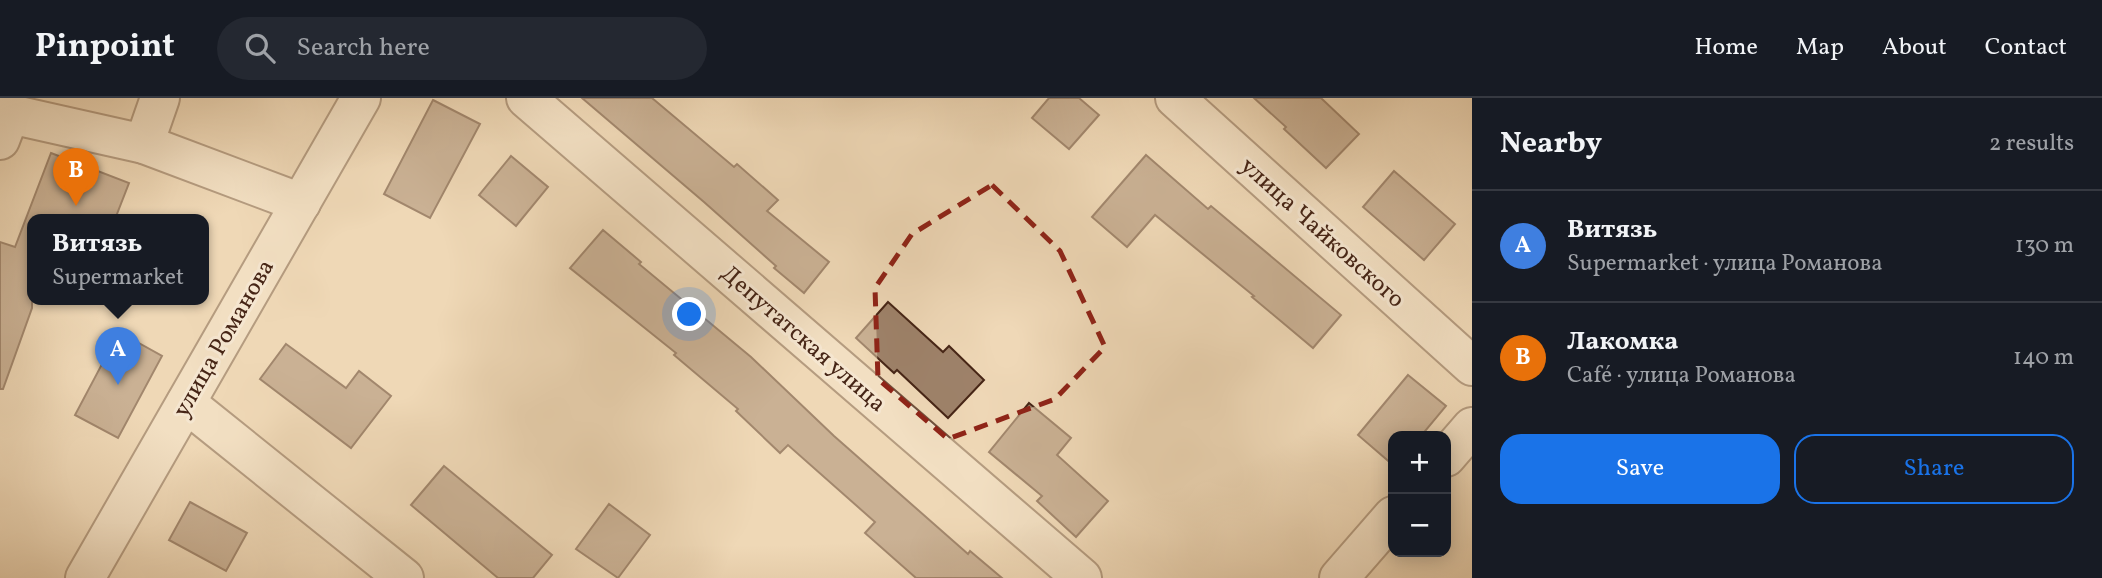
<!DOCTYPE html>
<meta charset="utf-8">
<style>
body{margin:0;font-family:Vollkorn,serif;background:#242831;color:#f1f3f6}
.controls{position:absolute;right:21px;bottom:21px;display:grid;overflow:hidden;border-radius:14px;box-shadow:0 4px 18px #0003}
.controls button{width:63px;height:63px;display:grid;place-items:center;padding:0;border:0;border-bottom:2px solid #363941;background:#171b24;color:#f1f3f6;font:35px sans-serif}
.you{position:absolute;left:690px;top:217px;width:24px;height:24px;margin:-18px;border:5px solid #fff;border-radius:50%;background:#1a73e8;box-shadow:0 0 0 10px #1a73e833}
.badge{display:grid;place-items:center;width:46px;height:46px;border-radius:50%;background:#1a73e8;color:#fff;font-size:23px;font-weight:700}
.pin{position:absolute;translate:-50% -58px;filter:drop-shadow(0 2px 4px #0008)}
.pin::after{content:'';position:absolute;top:37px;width:24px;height:21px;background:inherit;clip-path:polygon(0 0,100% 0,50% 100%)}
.popup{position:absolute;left:27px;top:116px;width:182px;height:91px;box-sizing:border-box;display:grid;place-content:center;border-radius:14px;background:#171b24;filter:drop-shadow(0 2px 5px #0005);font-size:23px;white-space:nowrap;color:#9ea1a6}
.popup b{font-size:26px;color:#f1f3f6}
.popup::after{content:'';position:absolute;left:50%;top:100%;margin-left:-14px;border:14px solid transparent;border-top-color:#171b24}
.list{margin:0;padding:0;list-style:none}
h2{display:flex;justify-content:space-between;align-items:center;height:91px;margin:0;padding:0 28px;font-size:30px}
h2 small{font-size:23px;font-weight:400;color:#9ea1a6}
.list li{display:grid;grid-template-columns:46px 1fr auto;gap:21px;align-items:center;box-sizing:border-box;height:112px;padding:0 28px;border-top:2px solid #363941}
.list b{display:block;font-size:26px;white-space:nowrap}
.list p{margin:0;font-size:23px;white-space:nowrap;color:#9ea1a6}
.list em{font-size:23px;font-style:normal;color:#9ea1a6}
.actions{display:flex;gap:14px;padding:21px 28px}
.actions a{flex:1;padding:16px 0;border:2px solid #1a73e8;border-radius:21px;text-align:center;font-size:24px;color:#1a73e8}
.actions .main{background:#1a73e8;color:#fff}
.icon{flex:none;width:38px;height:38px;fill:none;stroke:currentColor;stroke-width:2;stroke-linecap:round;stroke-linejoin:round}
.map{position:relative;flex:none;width:1472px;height:480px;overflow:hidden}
header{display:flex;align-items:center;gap:42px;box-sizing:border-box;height:98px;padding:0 35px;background:#171b24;border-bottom:2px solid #363941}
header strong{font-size:33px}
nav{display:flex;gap:38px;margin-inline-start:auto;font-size:24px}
.search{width:490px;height:63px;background:#242831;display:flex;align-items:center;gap:18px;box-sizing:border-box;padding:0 24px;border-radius:38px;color:#9ea1a6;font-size:26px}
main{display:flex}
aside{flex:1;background:#171b24}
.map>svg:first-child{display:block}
.building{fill:#9e826a;stroke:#462516;stroke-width:2}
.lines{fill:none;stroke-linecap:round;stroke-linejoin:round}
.minor-casing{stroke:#70523e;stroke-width:42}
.minor{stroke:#f5e6d0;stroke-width:38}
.marked{fill:none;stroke:#8f2418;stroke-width:5;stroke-dasharray:14 9;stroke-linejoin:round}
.labels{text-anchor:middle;stroke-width:6;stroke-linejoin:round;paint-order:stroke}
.street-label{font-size:24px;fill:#462516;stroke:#f5e6d0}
</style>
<header>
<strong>Pinpoint</strong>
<div class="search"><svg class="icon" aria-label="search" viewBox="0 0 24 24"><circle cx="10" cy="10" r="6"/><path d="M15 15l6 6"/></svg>Search here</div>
<nav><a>Home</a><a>Map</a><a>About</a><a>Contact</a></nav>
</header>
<main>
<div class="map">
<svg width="1472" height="480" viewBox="0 0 1472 480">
<rect width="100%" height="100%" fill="#efd8b7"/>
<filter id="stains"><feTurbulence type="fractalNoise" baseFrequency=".00286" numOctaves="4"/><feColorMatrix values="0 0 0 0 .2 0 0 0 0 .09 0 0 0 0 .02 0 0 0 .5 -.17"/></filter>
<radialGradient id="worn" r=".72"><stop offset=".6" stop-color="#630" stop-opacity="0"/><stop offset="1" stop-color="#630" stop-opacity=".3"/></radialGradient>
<g class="building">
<path d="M582,0H652L734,69L737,66L778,102L767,113L829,164L804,195L774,170L776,168L704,104Z"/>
<path d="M1049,0H1079L1099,17L1069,51L1032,20Z"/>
<path d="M1254,0H1321L1359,36L1326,70L1284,31L1286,29Z"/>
<path d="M433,2L480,26L430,120L384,96Z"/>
<path d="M51,55L129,85L115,121H32V210L3,291H0V144L15,149Z"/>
<path d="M1146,57L1208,111L1211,108L1341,217L1313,250L1252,199L1254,198L1155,117L1127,149L1092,119Z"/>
<path d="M511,58L548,89L516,128L479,97Z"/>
<path d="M1394,73L1455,126L1424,162L1363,109Z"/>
<path d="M603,132L641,164L639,166L751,259L834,338L968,456L970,453L1002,480H916L865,435L875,424L788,347L780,355L736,313L738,311L674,257L676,255L570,170Z"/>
<path d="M888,204L943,254L949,248L984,282L948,320L897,272L894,275L856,240Z"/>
<path d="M119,234L162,258L118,340L75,317Z"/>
<path d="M286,246L346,290L359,273L391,298L351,350L260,281Z"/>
<path d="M1408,277L1446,308L1421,338H1393V367L1358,337Z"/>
<path d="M1029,305L1071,340L1057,357L1108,403L1076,439L1037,403L1042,398L989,354Z"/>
<path d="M444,368L552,457L533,480H498L411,407Z"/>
<path d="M190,404L247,435L226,473L169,442Z"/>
<path d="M609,406L650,437L618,480L576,451Z"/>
</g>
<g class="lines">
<g class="minor-casing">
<g id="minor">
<path d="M526,0L1082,480"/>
<path d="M1175,0L1472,268"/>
<path d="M0,42L10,16L144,46L160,0"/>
<path d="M144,46L301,105"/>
<path d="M186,305L404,480"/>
<path d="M1446,359L1472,329"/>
<path d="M85,480L361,0"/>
<path d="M1339,480L1393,418"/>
</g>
</g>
<use href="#minor" class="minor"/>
</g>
<path d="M0 0H1472V480H0ZM992,87L1060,153L1105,249L1055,301L948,341L878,281L875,190L912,136Z" fill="#efd8b7" fill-opacity=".55" fill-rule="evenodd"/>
<path class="marked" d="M992,87L1060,153L1105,249L1055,301L948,341L878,281L875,190L912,136Z"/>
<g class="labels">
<g class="street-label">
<text transform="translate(1323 134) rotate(42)" y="8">улица Чайковского</text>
<text transform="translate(223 240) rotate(-60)" y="8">улица Романова</text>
<text transform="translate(804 240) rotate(41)" y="8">Депутатская улица</text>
</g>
</g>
<rect width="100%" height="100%" filter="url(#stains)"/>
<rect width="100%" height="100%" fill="url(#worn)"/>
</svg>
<div class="controls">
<button>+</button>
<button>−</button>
</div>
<div class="you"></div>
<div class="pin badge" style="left:118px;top:287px;background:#3f7fe0">A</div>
<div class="popup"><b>Витязь</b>Supermarket</div>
<div class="pin badge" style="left:76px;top:108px;background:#e8710a">B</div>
</div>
<aside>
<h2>Nearby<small>2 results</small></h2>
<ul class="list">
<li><span class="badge" style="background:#3f7fe0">A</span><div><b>Витязь</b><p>Supermarket · улица Романова</p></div><em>130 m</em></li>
<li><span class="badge" style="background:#e8710a">B</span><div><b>Лакомка</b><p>Café · улица Романова</p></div><em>140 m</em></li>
</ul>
<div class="actions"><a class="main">Save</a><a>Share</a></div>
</aside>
</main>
